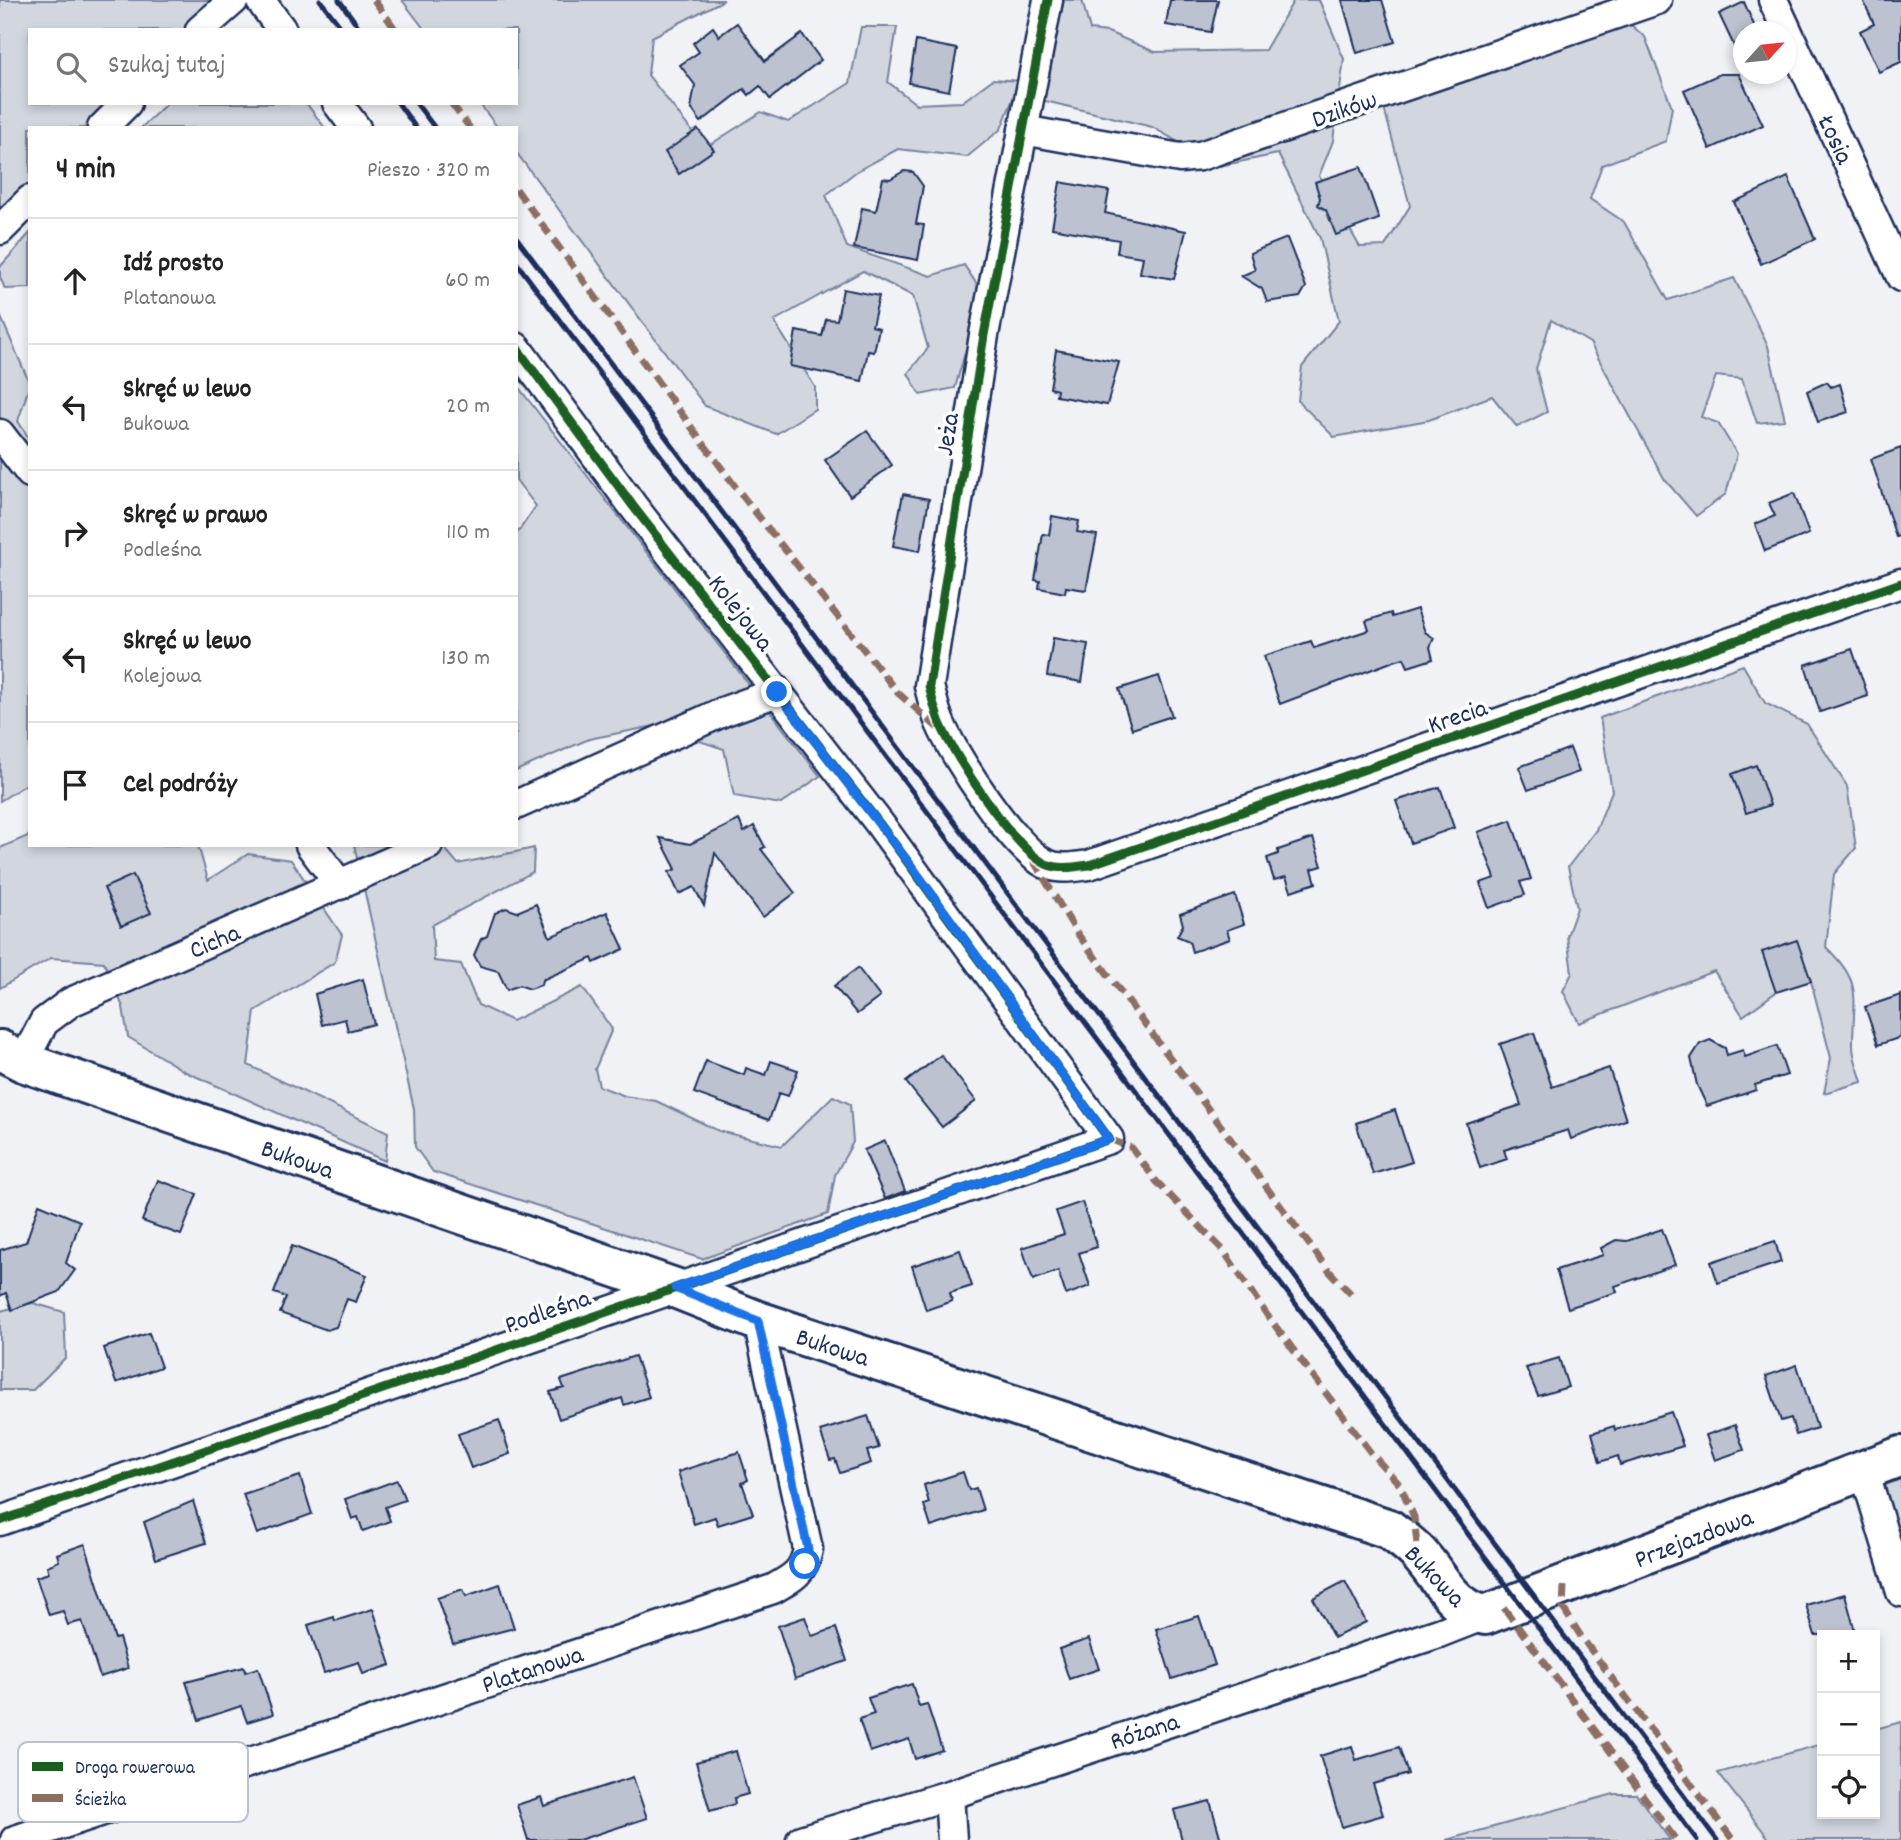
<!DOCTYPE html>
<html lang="pl">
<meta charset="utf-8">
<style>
body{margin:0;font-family:Dekko,sans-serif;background:#f6f6f6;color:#222}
.controls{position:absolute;right:21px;bottom:21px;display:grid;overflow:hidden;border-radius:0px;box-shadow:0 4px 10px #0003}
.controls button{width:63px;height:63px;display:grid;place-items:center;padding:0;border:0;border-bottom:2px solid #e0e0e0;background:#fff;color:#222;font:35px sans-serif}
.compass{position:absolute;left:1733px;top:21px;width:63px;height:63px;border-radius:50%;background:#fff;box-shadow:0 4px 10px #0003;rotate:63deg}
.stop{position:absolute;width:21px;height:21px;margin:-16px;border:5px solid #1a73e8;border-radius:50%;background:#fff}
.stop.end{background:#1a73e8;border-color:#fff;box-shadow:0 2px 7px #0008}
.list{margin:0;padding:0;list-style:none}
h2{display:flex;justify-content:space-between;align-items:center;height:91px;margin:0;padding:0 28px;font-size:30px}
h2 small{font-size:23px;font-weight:400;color:#767676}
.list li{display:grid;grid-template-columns:46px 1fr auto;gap:21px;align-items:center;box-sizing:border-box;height:126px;padding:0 28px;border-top:2px solid #e0e0e0}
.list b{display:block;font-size:26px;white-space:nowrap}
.list p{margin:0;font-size:23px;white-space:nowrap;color:#767676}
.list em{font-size:23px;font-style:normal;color:#767676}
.icon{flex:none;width:38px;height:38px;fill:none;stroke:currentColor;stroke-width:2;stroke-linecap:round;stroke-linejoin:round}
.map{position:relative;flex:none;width:1901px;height:1840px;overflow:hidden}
.search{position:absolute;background:#fff;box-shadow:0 4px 10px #0003;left:28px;top:28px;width:490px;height:77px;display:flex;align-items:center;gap:18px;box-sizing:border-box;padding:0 24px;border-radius:0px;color:#767676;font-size:26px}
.panel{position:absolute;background:#fff;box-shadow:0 4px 10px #0003;left:28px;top:126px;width:490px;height:721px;border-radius:0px}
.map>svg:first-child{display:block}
.green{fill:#d2d6df;stroke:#76829e;stroke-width:2}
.building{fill:#bcc2d0;stroke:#1b2f5e;stroke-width:2}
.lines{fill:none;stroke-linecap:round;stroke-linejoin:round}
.street-casing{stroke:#1b2f5e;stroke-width:33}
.secondary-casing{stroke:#1b2f5e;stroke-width:44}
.street{stroke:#fff;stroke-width:28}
.secondary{stroke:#fff;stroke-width:38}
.rail{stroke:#1b2f5e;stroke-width:5}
.quiet{stroke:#8d6e63;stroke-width:7;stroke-dasharray:14 7;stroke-linecap:butt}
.cycleway-casing{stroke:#fff;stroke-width:13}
.cycleway{stroke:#1b5e20;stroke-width:9}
.route{stroke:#1a73e8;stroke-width:9}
.labels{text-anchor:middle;stroke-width:7;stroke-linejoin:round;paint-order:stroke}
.street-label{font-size:26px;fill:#1b2f5e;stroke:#fff}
.key{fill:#fff;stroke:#bbc1cf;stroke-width:2}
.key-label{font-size:19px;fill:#1b2f5e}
</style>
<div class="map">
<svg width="1901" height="1840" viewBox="0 0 1901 1840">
<rect width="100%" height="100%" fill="#f1f2f5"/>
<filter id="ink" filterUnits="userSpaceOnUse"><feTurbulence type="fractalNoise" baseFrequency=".0143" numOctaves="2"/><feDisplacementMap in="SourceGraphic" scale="14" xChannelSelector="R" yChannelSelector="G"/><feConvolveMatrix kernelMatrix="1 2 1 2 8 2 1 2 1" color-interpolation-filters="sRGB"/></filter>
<g filter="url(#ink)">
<g class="green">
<path d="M0,0H213L214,3L186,30H30V103H112L88,128H30V187L0,217Z"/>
<path d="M402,0H724L652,37L648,75L705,148L761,112L788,122L850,83L861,27H897L888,82L916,104L962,102L993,79L1020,81L1001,129L967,157L898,149L857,171L826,195L847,247L931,276L964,265L982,292L955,388L920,395L908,373L928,348L913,296L863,271L774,321L815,387V409L776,434L705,406L516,152V128H498L479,103H516V30H425Z"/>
<path d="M1064,0H1082L1090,30L1108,32L1155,52L1265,50L1294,0H1319L1344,59L1333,141L1319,176L1360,247L1385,246L1410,206L1384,108L1625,20L1645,37L1672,107L1666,141L1602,165L1590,199L1624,222L1668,300L1734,278L1768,346L1785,420L1757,423L1742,379L1716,376L1701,417L1718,423L1737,454L1726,494L1696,516L1665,480L1590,343L1551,320L1536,369L1547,412L1517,427L1492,396L1429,420L1334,437L1298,401L1302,367L1339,321L1320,238L1278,154L1220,166L1152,127L1041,100Z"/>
<path d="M167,103H306L325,128H141Z"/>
<path d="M30,233V288L5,289L0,277V267Z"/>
<path d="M0,315L30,384L18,421L30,440V782L0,801Z"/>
<path d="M516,384L820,776L781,804L734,796L724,749L654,726L589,739L516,771V535L536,506L516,480Z"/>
<path d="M1743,665L1765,703L1807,724L1847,786L1856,848L1834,874L1826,947C1864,984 1853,996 1853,1044C1852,1056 1859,1070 1862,1082L1824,1093L1831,1058L1811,981L1763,952L1776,992L1743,1016L1714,971L1579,1023L1563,991L1572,973L1567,936L1577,908L1568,867L1596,830L1612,791L1600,718Z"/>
<path d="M30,835V845H198L208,880L248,854L291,860L342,935L335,962L255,1011L248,1065L388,1132L385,1161L186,1072L128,1037L123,1007L104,962L51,958L0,988V848Z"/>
<path d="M354,845H442L458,864L534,848L533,872L432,925L434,961L461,964L478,1005L512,1021L582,987L612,1029L595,1069L599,1086L625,1096L656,1101L719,1131L782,1146L833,1096L850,1104L853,1142L835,1175L828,1214L702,1259L433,1172L415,1147L414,1109Z"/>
<path d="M33,1303L64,1312L66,1357L33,1390H0V1311Z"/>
<path d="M1901,1479V1565L1875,1489Z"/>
<path d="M1901,1722V1840H1770L1718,1773L1822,1744V1814H1875V1729Z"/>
<path d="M1614,1794H1636L1670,1840H1446Z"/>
</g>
<g class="building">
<path d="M1170,0H1218L1211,32L1166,25Z"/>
<path d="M1342,0H1382L1395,42L1357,53Z"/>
<path d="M1863,0H1901V62L1879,72L1860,31L1874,24Z"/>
<path d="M1744,2L1757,32H1744V67L1719,14Z"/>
<path d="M737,23L765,61L802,34L821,60L770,99L760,86L749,95L744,89L701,122L691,108L695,85L680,65L699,52L693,43L713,27L719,36Z"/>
<path d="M916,41L957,49L949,91L909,83Z"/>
<path d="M1720,74H1739L1763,125L1710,149L1684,90Z"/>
<path d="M698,129L714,150L679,174L665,152Z"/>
<path d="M1361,167L1379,219L1336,235L1326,210L1318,205L1320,198L1315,182Z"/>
<path d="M904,171L913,172L923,186L916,224L924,225L918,260L854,248L862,208L876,211L883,178L890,179Z"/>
<path d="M1788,177L1815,239L1761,264L1734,202Z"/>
<path d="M1060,182L1109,191L1105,213L1186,231L1174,279L1140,273L1143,257L1117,253L1119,240L1052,228Z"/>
<path d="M1287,238L1306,287L1300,297L1267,302L1262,289L1241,276L1255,270L1250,253Z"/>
<path d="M843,289L879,296L872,326L879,328L874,352L868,351L862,381L790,366L796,331L822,336L826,319L837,320Z"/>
<path d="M1056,350L1119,362L1107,405L1056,396L1057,390L1050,388Z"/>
<path d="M1827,382L1831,387L1840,384L1848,412L1818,422L1807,391Z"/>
<path d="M867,431L892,465L850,496L825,460Z"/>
<path d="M1901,448V536L1896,537L1871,459Z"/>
<path d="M1794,493L1809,534L1765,551L1755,524L1775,516L1769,503Z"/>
<path d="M903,494L929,499L920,551L893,546Z"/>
<path d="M1052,516L1079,521L1077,532L1097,535L1086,590L1066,587L1065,593L1039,588L1040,581L1035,580L1043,534L1049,535Z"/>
<path d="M1417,609L1425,632L1434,638L1430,647L1433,659L1408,667L1404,658L1394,661L1280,704L1264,656L1311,641L1314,648L1369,630L1366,621L1391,613L1392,617Z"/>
<path d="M1053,638L1088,644L1082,682L1047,676Z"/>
<path d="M1852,649L1868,696L1820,712L1805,665Z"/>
<path d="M1159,676L1172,716L1132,729L1119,689Z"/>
<path d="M1570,748L1579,772L1528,790L1519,767Z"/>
<path d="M1756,765L1770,805L1746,813L1732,774Z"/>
<path d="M1440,787L1454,828L1411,843L1396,801Z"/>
<path d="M739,820L744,832L754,826L765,847L761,849L795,893L763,917L715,853L704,906L694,887L679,894L669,872L676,869L660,838L690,844Z"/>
<path d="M1511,820L1531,879L1520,882L1525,895L1489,908L1480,883L1495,878L1478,832Z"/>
<path d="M1313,838L1322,866L1312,869L1316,883L1291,891L1286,877L1274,880L1267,858L1278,854V850Z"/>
<path d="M133,875L151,913L121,926L104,888Z"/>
<path d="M1235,895L1244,924L1227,930L1230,939L1192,952L1189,941L1177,936L1183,925L1180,914Z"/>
<path d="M536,904L550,937L607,912L624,949L594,963L592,958L542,980L541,985L530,989L519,985L507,990L498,971L480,966L474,955L481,939L487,936L495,913L506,908L517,912Z"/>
<path d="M1797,940L1811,981L1776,992L1762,952Z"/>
<path d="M858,968L880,997L857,1014L834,986Z"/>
<path d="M363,979L374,1024L348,1031L345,1019L322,1025L315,994Z"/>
<path d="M1901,995V1037L1878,1045L1865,1007Z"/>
<path d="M1534,1033L1552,1087L1609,1068L1626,1120L1571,1139L1568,1130L1504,1150L1507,1159L1480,1168L1466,1123L1521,1105L1500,1044Z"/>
<path d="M1710,1040L1725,1048L1727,1055L1743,1050L1745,1057L1777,1046L1787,1075L1755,1085L1756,1090L1707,1106L1697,1085L1691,1058L1700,1044Z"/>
<path d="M941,1055L976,1101L942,1127L906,1082Z"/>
<path d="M706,1061L744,1075L746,1068L766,1075L771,1061L798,1070L788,1096L779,1093L769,1120L694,1093Z"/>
<path d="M1395,1110L1412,1162L1373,1174L1356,1123Z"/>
<path d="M885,1141L905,1191L885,1199L864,1150Z"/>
<path d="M158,1180L197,1194L181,1235L142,1221Z"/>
<path d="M1082,1202L1097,1247L1079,1253L1090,1286L1066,1295L1058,1271L1033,1280L1022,1248L1064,1234L1056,1211Z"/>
<path d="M39,1204L80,1221L66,1263L75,1270L59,1292L12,1310L6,1293L0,1296V1250L26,1242Z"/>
<path d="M1662,1229L1675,1265L1615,1286L1617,1292L1568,1308L1556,1270L1603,1255L1601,1248L1616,1240L1627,1241Z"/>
<path d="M1775,1241L1781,1262L1718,1283L1711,1262Z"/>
<path d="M292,1246L367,1275L356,1302L347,1299L336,1327L327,1330L280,1313L286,1297L274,1293Z"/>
<path d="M960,1250L972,1286L950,1293L952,1301L926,1310L912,1266Z"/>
<path d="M149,1333L161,1367L116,1383L104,1348Z"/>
<path d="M635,1356L649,1397L624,1405L622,1398L559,1419L550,1392L564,1388L561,1380Z"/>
<path d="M1559,1358L1568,1387L1538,1396L1526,1368Z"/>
<path d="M1797,1365L1817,1428L1796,1435L1791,1418L1781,1421L1766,1376Z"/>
<path d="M1671,1412L1683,1446L1620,1465L1618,1456L1600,1462L1592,1433L1614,1426L1615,1430Z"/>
<path d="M868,1416L879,1448L867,1451L871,1463L840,1473L835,1459L830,1460L820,1431Z"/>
<path d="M499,1420L510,1454L471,1468L458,1434Z"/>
<path d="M1735,1425L1744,1450L1715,1460L1706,1435Z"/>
<path d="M739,1452L748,1480L742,1483L753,1514L718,1525L715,1517L694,1524L678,1472Z"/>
<path d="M963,1472L969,1490L976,1488L983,1510L931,1527L924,1505L929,1503L924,1485Z"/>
<path d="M300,1476L312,1514L257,1534L243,1494Z"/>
<path d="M397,1480L405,1500L385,1507L390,1521L363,1531L358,1517L352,1519L345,1499Z"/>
<path d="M193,1501L206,1543L156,1559L144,1522Z"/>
<path d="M85,1544L115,1639L119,1638L128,1668L100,1677L82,1621L68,1625L63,1611L49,1615L36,1577L49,1573L47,1566L59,1561L57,1554Z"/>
<path d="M1345,1581L1366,1622L1334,1638L1313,1598Z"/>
<path d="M500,1584L514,1628L453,1644L437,1598L463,1589L466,1596Z"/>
<path d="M1845,1594L1856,1635H1815L1806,1605Z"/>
<path d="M373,1609L391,1665L363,1674L359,1662L324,1673L308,1625L334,1617L335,1621Z"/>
<path d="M1199,1616L1215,1665L1172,1679L1156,1629Z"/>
<path d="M805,1617L812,1636L836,1628L847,1661L795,1679L778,1626Z"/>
<path d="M1089,1639L1099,1669L1069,1679L1059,1649Z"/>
<path d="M244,1667L245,1672L258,1668L273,1714L247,1722L241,1706L199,1720L186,1682Z"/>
<path d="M912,1684L919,1706L927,1704L942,1750L915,1759L909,1739L870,1752L859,1719L874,1714L868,1698Z"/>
<path d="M1352,1746L1356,1760L1399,1747L1408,1774L1373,1784L1383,1815L1342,1827L1320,1756Z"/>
<path d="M736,1751L748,1794L734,1798L735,1804L710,1811L696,1762Z"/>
<path d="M633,1777L647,1818L579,1840H528L517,1805L541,1797L544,1806Z"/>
<path d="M1210,1801L1221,1840H1182L1174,1810Z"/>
</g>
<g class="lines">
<g class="street-casing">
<g id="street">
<path d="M260,0L282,30"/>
<path d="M1048,0L984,335L929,686C932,698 935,711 940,723C954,756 1014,849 1046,864C1060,870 1075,867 1089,865L1901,583"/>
<path d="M1773,0L1901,277"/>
<path d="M200,30L234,0"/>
<path d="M337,103L356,128"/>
<path d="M102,128L127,103"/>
<path d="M1023,130L1180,158L1200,156L1657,0"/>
<path d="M0,230L30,200"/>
<path d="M0,434L30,473"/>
<path d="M516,805L725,711L777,692"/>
<path d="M310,845L340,885"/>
<path d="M23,1062L44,1022L71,1002L428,845"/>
<path d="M1864,1470L1901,1592"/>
<path d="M0,1521L1109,1139L879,823L633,506L516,347"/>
<path d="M949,1795L952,1840"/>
<path d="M15,1840L773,1589C793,1578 804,1572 808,1549L758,1321"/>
<path d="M801,1840L949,1795L1439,1633L1485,1615"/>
</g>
</g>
<g class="secondary-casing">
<path id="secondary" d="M0,1050L23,1062L675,1288L758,1321L1389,1529C1399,1537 1410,1544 1418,1553C1440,1576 1451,1608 1485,1615L1901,1456"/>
</g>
<use href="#street" class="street"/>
<use href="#secondary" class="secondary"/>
<g class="rail">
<path d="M320,0L343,30"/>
<path d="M339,0L361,30"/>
<path d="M398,103L416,128"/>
<path d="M416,103L435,128"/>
<path d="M516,237L1717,1840"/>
<path d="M516,262L1697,1840"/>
</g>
<g class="quiet">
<path d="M374,0L396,30"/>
<path d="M451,103L470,128"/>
<path d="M516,189L737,489L898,693L938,728"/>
<path d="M1033,860L1077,933L1329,1271L1351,1294"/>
<path d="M1109,1139L1132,1148L1156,1181L1223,1250L1267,1315L1371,1453L1400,1485L1414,1517L1418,1553"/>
<path d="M1564,1586L1563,1608L1582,1638L1733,1840"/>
<path d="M1504,1608L1676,1840"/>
</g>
<g class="cycleway-casing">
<g id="cycleway">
<path d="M1048,0L984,335L929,686C932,698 935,711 940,723C954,756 1014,849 1046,864C1060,870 1075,867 1089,865L1901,583"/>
<path d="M0,1521L1109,1139L879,823L633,506L516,347"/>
</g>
</g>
<use href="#cycleway" class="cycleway"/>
</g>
</g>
<g class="lines" filter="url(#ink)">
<path class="route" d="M777,692L913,868L1109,1139L675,1288L758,1321L808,1549L805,1564"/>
</g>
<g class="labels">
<g class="street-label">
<text transform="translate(1344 108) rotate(-19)" y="9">Dzików</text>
<text transform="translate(1837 139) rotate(65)" y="9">Łosia</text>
<text transform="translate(946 434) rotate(-81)" y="9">Jeża</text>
<text transform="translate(742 612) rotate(52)" y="9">Kolejowa</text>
<text transform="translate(1457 715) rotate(-19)" y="9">Krecia</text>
<text transform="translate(214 940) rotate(-23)" y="9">Cicha</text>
<text transform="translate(298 1158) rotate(19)" y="9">Bukowa</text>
<text transform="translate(547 1310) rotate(-19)" y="9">Podleśna</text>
<text transform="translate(833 1346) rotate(18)" y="9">Bukowa</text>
<text transform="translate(1693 1537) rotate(-21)" y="9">Przejazdowa</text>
<text transform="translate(1436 1575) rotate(46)" y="9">Bukowa</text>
<text transform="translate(532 1668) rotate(-18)" y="9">Platanowa</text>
<text transform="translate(1144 1730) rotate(-18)" y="9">Różana</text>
</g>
</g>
<rect x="18" y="1742" width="230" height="80" rx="10" class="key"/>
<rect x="32" y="1762" width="31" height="9" fill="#1b5e20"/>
<rect x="32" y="1794" width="31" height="8" fill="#8d6e63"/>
<g class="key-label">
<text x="75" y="1773">Droga rowerowa</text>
<text x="75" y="1805">Ścieżka</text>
</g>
</svg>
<div class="controls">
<button>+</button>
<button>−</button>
<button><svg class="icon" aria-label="locate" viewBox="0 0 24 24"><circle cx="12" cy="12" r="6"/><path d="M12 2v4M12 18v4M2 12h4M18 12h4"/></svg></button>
</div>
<svg class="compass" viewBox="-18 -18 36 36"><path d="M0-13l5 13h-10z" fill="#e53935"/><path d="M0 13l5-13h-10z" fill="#767676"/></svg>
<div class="stop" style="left:805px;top:1564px"></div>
<div class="stop end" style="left:777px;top:692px"></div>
<div class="search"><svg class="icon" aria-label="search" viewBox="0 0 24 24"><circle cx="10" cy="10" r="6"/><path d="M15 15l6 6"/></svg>Szukaj tutaj</div>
<section class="panel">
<h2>4 min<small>Pieszo · 320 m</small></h2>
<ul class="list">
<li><svg class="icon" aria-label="ahead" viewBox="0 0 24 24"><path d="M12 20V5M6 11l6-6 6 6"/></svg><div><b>Idź prosto</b><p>Platanowa</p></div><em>60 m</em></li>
<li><svg class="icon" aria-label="left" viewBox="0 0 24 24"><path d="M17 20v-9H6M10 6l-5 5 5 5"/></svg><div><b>Skręć w lewo</b><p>Bukowa</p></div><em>20 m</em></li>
<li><svg class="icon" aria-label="right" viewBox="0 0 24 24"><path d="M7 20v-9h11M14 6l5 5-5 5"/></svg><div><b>Skręć w prawo</b><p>Podleśna</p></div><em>110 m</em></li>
<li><svg class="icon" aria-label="left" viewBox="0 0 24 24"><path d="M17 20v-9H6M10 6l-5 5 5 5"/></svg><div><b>Skręć w lewo</b><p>Kolejowa</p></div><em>130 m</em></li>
<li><svg class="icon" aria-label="arrive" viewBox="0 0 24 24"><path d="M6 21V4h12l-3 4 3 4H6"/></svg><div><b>Cel podróży</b></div></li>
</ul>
</section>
</div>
